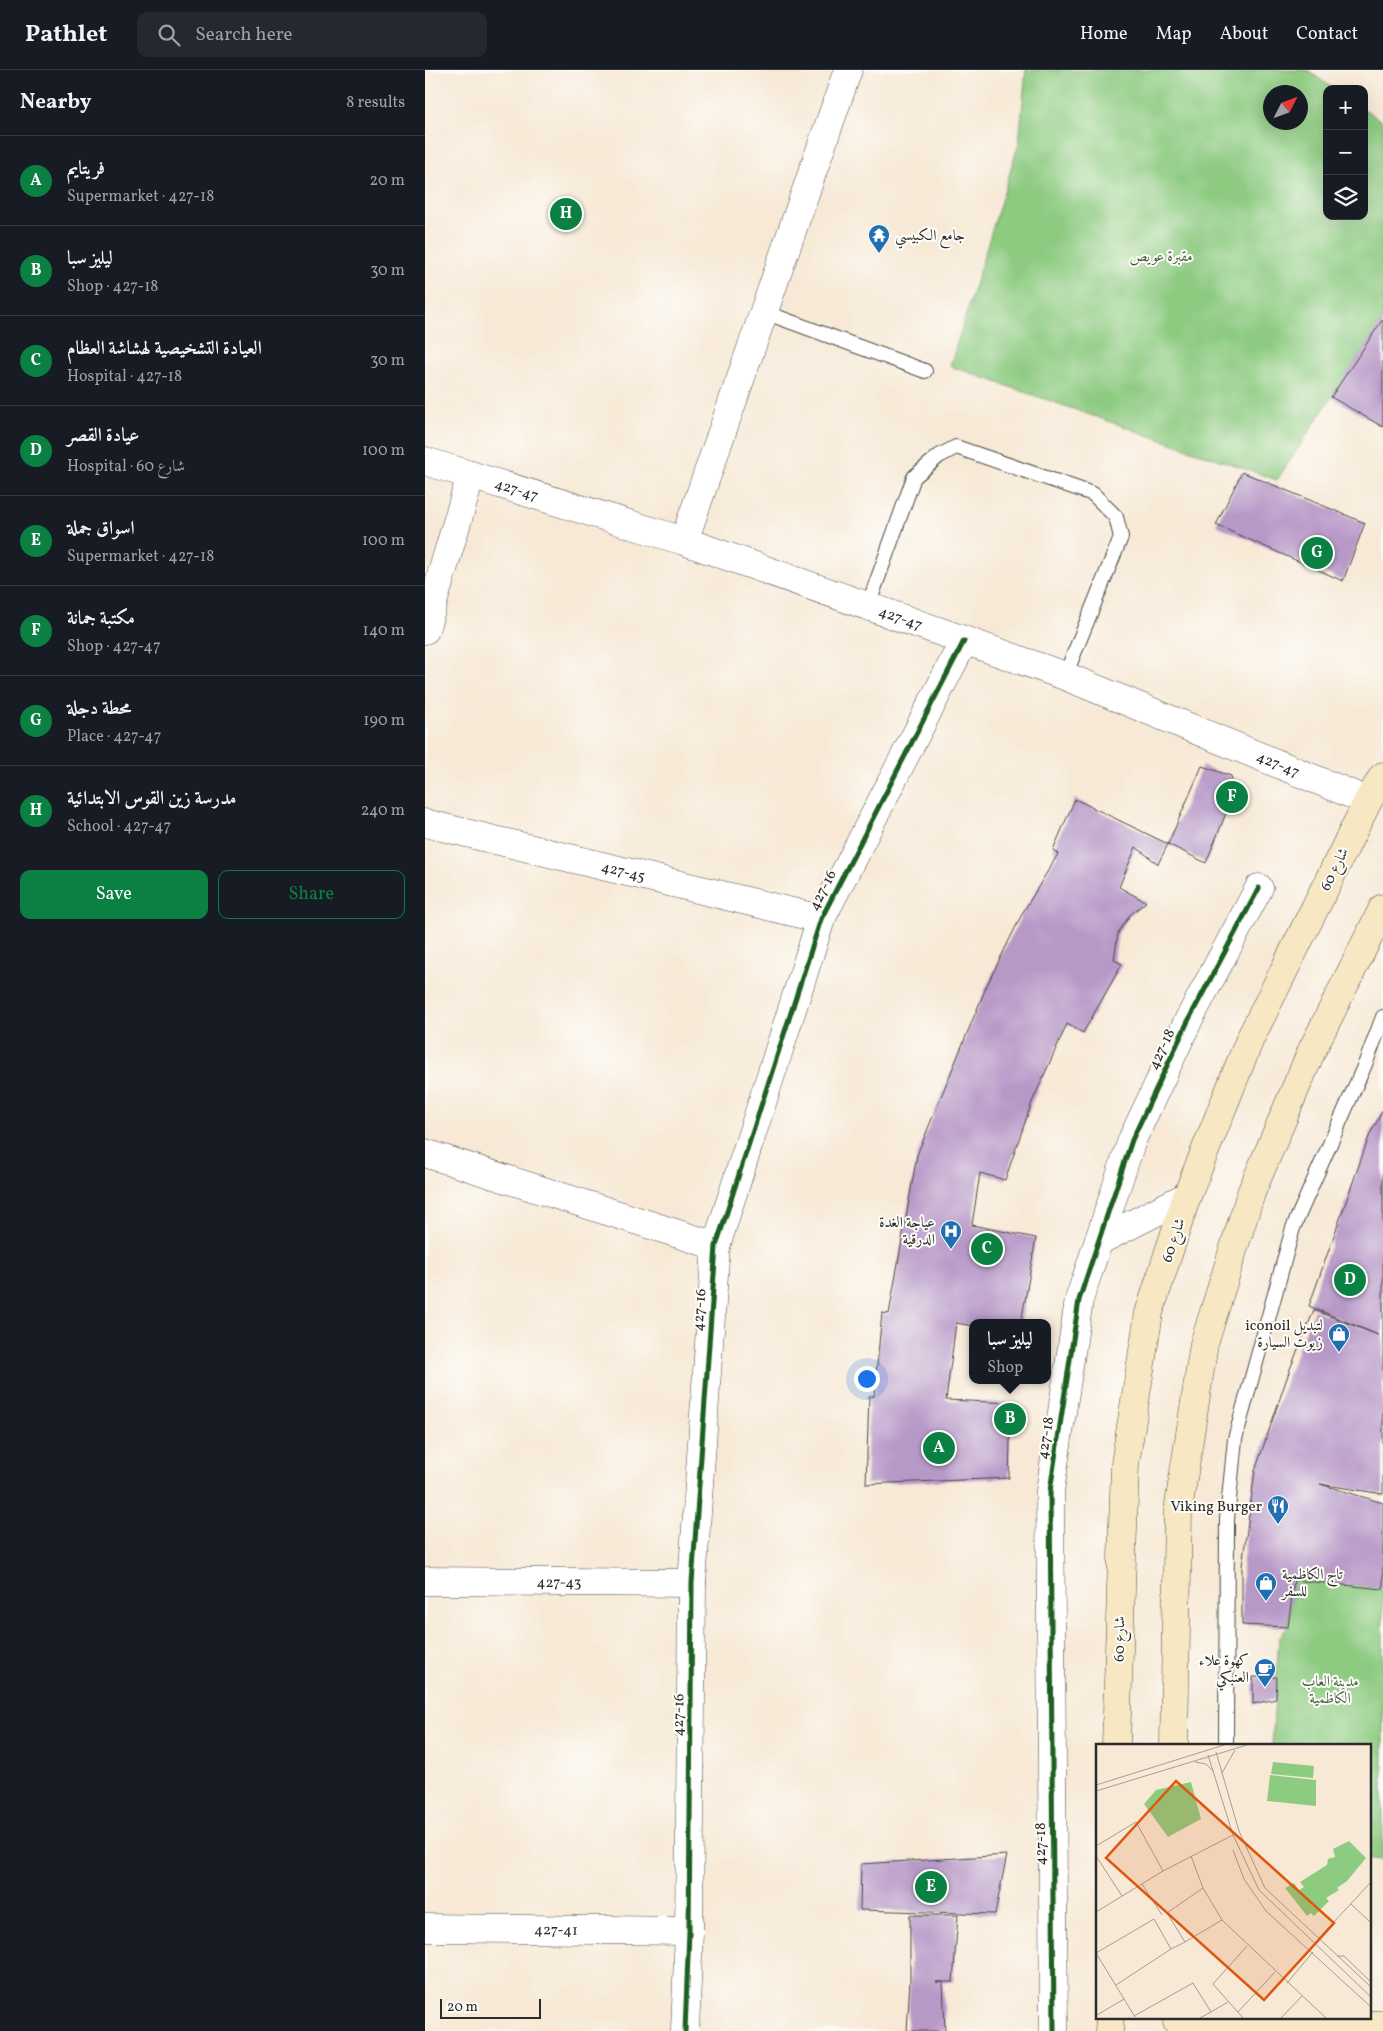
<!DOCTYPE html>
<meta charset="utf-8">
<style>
body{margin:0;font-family:Vollkorn,Amiri,serif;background:#242831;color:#f1f3f6}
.controls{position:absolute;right:15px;top:15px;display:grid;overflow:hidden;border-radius:10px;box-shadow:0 5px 20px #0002}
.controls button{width:45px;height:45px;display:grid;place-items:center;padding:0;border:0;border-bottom:1px solid #363941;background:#171b24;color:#f1f3f6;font:25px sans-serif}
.compass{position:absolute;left:838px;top:15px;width:45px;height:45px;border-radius:50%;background:#171b24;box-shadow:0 5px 20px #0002;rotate:48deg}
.scale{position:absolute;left:15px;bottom:12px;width:101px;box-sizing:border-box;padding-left:5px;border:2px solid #2b2b2b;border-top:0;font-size:14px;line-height:18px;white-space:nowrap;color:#2b2b2b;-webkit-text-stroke:4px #fdfcf7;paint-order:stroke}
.you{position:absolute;left:441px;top:1308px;width:18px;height:18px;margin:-12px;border:4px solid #fff;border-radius:50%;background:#1a73e8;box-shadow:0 0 0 8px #1a73e833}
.badge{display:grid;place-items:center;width:32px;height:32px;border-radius:50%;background:#0b8043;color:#fff;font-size:16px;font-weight:700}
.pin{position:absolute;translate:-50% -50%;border:2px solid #fff;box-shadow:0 1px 5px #0006}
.popup{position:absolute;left:544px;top:1249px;width:82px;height:65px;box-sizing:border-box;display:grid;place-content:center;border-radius:10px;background:#171b24;filter:drop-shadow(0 1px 4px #0005);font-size:16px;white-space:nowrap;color:#9ea1a6}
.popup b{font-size:19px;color:#f1f3f6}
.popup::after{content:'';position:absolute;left:50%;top:100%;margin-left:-10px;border:10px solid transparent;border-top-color:#171b24}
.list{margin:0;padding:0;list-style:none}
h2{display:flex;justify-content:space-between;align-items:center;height:65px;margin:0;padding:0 20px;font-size:21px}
h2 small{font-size:16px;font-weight:400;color:#9ea1a6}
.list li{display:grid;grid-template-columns:32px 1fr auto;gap:15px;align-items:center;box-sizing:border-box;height:90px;padding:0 20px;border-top:1px solid #363941}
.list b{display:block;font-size:19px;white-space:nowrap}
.list p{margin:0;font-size:16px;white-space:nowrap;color:#9ea1a6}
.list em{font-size:16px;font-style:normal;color:#9ea1a6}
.actions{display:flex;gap:10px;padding:15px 20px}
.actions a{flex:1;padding:11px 0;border:1px solid #0b8043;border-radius:10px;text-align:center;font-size:18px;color:#0b8043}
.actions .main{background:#0b8043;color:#fff}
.icon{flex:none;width:28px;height:28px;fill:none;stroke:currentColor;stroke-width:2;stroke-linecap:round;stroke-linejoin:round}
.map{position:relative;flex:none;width:958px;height:1961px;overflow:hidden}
header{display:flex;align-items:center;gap:30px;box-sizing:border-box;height:70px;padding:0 25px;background:#171b24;border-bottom:1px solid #363941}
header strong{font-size:24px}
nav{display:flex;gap:28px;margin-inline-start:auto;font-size:18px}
.search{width:350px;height:45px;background:#242831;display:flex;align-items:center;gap:12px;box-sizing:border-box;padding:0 18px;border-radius:10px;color:#9ea1a6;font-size:19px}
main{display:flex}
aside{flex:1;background:#171b24}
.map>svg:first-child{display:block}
.green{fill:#8dcb81;stroke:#5c7b56;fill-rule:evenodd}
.building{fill:#b799c8}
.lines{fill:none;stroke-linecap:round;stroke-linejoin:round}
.lane-casing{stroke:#4a4845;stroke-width:16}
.street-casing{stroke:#4a4845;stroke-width:29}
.secondary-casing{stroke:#4a4845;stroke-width:29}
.lane{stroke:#fff;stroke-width:14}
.street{stroke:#fff;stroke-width:28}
.secondary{stroke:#f7e8c3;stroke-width:28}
.cycleway-casing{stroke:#fdfcf7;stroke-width:8}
.cycleway{stroke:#1b5e20;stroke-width:5}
.labels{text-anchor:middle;stroke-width:4;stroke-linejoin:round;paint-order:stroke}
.poi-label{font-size:15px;fill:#2b2b2b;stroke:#fdfcf7;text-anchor:end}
.park-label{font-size:15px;fill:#485b45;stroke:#fdfcf7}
.street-label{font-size:15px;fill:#2b2b2b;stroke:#fdfcf7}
.inset-road{fill:none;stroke:#a59d92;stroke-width:1}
.view{fill:#df570e;fill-opacity:0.15;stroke:#df570e;stroke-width:2.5}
.inset-edge{fill:none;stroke:#2b2b2b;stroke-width:2.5}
</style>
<header>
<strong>Pathlet</strong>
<div class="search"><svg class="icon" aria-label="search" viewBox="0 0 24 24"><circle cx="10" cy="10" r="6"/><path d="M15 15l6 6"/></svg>Search here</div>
<nav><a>Home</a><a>Map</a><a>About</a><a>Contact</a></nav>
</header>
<main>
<aside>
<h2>Nearby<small>8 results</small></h2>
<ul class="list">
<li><span class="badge">A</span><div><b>فريتايم</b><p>Supermarket · 427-18</p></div><em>20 m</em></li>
<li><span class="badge">B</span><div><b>ليليز سبا</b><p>Shop · 427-18</p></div><em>30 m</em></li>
<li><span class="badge">C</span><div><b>العيادة التشخيصية لهشاشة العظام</b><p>Hospital · 427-18</p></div><em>30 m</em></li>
<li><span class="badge">D</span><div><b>عيادة القصر</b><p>Hospital · شارع 60</p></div><em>100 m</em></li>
<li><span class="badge">E</span><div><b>اسواق جملة</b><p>Supermarket · 427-18</p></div><em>100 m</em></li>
<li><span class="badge">F</span><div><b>مكتبة جمانة</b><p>Shop · 427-47</p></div><em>140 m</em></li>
<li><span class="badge">G</span><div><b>محطة دجلة</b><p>Place · 427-47</p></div><em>190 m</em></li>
<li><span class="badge">H</span><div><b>مدرسة زين القوس الابتدائية</b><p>School · 427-47</p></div><em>240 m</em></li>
</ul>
<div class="actions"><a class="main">Save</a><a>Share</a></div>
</aside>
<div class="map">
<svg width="958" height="1961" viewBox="0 0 958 1961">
<rect width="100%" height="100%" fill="#fdfcf7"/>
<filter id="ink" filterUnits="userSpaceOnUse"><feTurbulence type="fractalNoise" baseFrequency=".02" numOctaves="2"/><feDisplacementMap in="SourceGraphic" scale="10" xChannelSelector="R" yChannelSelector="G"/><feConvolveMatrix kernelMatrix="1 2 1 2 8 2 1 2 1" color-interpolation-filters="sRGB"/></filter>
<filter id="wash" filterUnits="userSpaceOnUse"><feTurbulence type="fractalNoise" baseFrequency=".0096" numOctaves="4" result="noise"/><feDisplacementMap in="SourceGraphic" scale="20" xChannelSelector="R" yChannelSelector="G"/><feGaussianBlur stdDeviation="1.12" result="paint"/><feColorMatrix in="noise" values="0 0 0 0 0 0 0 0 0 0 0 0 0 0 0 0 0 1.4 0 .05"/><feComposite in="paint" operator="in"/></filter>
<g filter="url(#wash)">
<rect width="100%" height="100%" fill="#f7e9d6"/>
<g class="green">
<path d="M601,0H882L909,19H902V146H939V39L958,52V249L852,410L525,296L594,73ZM846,22H876V52H846Z"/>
<path d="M958,1433V1790L944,1789V1675H847L854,1567L863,1557L869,1510Z"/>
</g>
<g id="blocks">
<g class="building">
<path d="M958,249V357L906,327Z"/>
<path d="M817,402L940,453L918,511L791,455Z"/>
<path d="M777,696L806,706L810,721L781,793L743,774Z"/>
<path d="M650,729L743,774L733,794L711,777L694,817L721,832L705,845L693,863L689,890L697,894L658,963L642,954L607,1032L580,1110L555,1103L547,1155L611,1168L596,1253H548V1256L531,1253L521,1330L586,1333L584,1408L441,1414L444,1326H449L457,1243L464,1244L492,1085L562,915L598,842L633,784L628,780Z"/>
<path d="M958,1040V1424L895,1414L958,1433V1519L869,1510L863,1557L817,1555V1496L830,1401L865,1299L889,1240L953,1265L884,1236L945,1064Z"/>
<path d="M828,1607H852L851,1629L828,1634Z"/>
<path d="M582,1785L570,1844L435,1840L436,1794Z"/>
<path d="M485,1845H533L528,1912H511H518L520,1961H482L485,1911Z"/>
</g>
</g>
</g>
<g filter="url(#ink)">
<use href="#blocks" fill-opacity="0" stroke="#4a4845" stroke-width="1"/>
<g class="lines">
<g class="lane-casing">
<g id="lane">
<path d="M339,242L500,301"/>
<path d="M443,536L489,407L514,386L531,377L668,424L691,447L696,467L640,606"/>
<path d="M801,1675L802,1449L810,1369L868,1158L941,992L958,947"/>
</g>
</g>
<g class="street-casing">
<g id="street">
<path id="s1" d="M0,391L259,471L640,606L943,731"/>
<path d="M259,471L423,0"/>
<path d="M0,560L46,405"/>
<path id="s2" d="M0,753L396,849"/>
<path d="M0,1083L291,1176"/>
<path d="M674,1171L762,1126"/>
<path id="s3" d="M0,1511L267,1513"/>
<path id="s4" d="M0,1858L264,1861"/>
<path d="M260,1961L264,1861L267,1513L291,1176L396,849L539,571"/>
<path d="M629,1961L625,1421L654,1230L707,1070L764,949L834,818"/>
</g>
</g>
<g class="secondary-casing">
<g id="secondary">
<path d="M691,1675L700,1394L724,1243L762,1126L825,969L943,731L958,706"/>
<path d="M749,1675L753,1441L779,1274L826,1123L887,980L958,838"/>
<path d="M752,1952L958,1955"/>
<path d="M684,1961L685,1947"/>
</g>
</g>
<use href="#lane" class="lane"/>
<use href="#street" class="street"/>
<use href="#secondary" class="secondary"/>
<g class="cycleway-casing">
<g id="cycleway">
<path d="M260,1961L264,1861L267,1513L291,1176L396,849L539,571"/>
<path d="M629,1961L625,1421L654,1230L707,1070L764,949L834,818"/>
</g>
</g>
<use href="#cycleway" class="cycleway"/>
</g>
</g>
<defs>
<g id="temple-pin" transform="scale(1.125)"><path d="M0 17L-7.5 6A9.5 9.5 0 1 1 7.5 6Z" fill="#1f6fb2" stroke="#fdfcf7"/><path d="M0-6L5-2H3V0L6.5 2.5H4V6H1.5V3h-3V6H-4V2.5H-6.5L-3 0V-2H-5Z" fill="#fff"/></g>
<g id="hospital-pin" transform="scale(1.125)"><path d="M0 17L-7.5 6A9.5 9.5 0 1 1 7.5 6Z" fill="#1f6fb2" stroke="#fdfcf7"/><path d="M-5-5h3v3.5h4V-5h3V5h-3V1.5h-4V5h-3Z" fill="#fff"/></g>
<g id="shop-pin" transform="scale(1.125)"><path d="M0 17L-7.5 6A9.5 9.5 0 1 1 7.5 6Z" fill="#1f6fb2" stroke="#fdfcf7"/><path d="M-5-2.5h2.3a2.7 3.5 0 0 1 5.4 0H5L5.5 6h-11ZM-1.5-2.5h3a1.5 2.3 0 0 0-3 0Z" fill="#fff"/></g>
<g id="restaurant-pin" transform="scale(1.125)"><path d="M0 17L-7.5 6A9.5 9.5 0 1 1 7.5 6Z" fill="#1f6fb2" stroke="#fdfcf7"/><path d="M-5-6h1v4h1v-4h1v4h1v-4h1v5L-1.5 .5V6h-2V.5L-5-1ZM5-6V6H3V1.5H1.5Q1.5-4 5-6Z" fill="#fff"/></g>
<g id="cafe-pin" transform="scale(1.125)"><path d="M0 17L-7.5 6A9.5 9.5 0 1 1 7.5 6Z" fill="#1f6fb2" stroke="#fdfcf7"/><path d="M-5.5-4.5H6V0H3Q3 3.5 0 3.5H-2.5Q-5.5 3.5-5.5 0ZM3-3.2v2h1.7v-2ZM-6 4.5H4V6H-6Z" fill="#fff"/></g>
</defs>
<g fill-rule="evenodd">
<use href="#temple-pin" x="454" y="165"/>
<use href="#hospital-pin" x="526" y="1161"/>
<use href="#shop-pin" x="914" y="1264"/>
<use href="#restaurant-pin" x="853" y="1436"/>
<use href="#shop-pin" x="841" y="1513"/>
<use href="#cafe-pin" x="840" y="1599"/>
</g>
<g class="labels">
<g class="poi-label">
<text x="470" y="170" text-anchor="start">جامع الكبيسي</text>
<text x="510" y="1157">عياجة الغدة<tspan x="510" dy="17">الدرقية</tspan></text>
<text x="898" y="1260">iconoil لتبديل<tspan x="898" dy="17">زيوت السيارة</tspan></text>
<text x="837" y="1441">Viking Burger</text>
<text x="857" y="1509" text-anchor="start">تاج الكاظمية<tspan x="857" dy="17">للسفر</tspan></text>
<text x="824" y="1595">كهوة علاء<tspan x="824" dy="17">العنبكي</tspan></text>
</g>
<g class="park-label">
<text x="736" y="191">مقبرة عويص</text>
<text x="905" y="1616">مدينة العاب<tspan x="905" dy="17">الكاظمية</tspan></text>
</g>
<g class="street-label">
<text dy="5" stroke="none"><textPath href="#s1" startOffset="96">427-47</textPath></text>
<text dy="5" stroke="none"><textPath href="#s1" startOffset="501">427-47</textPath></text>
<text dy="5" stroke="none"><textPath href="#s1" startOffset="906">427-47</textPath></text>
<text transform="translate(909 799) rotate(-64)" y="5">شارع 60</text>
<text dy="5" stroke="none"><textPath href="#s2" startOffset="204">427-45</textPath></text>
<text transform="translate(397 820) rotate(-63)" y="5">427-16</text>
<text transform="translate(736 979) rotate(-65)" y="5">427-18</text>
<text transform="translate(748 1170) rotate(-72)" y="5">شارع 60</text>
<text transform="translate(274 1240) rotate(-86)" y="5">427-16</text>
<text transform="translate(620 1368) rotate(-81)" y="5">427-18</text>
<text dy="5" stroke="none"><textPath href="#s3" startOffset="134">427-43</textPath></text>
<text transform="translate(694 1569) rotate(-89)" y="5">شارع 60</text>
<text transform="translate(253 1645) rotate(-89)" y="5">427-16</text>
<text transform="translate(615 1774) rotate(-90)" y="5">427-18</text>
<text dy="5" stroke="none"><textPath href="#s4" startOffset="131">427-41</textPath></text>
</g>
</g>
<g transform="translate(671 1674)">
<rect width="275" height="275" fill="#f7e9d6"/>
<path d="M177,18L218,22L217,34L175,30ZM174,31L220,36V62L171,57ZM95,38L105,75L72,93L48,60L60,46ZM253,97L270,114L251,137L241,144L243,146L230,154L233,157L218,172L215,169L211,172L189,144L198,139L203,146L208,143L204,138L231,121L232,115L239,113L237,105Z" fill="#8dcb81"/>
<path class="inset-road" d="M120,8L143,87L169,144L275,243M112,11L137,91L163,146L275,253M99,18L110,20L117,27M126,29L139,6M0,41L128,1M0,47L151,1M0,102L40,78L67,127M137,106L148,135L170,167L275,263M0,112L26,152M95,112L107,144L126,176L230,274M46,140L66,171M107,144L71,169L89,198L126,176M255,160L275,179M0,168L67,127L137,91M222,195L275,138M75,205L89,198M0,209L58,175L75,205L20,241M0,209L39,273M241,212H248L275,238M191,239L217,208M115,268L132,258M142,268L179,228M1,271L28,255M38,272L97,239L115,268L104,274M147,274L117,240L151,202M185,274L206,252"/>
<path class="view" d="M80,37L238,179L168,256L10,114Z"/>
<rect width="275" height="275" class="inset-edge"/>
</g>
</svg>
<div class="controls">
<button>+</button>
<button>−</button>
<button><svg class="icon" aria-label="layers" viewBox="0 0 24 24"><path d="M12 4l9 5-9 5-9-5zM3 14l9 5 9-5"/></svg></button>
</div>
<svg class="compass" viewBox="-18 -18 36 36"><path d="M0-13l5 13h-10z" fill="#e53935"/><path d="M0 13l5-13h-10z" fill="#9ea1a6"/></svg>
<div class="scale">20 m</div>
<div class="you"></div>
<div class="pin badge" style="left:514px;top:1378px">A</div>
<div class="pin badge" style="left:585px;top:1349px">B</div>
<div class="popup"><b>ليليز سبا</b>Shop</div>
<div class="pin badge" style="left:562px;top:1179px">C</div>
<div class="pin badge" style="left:925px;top:1210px">D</div>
<div class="pin badge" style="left:506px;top:1817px">E</div>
<div class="pin badge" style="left:807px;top:727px">F</div>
<div class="pin badge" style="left:892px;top:483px">G</div>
<div class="pin badge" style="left:141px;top:144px">H</div>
</div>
</main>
